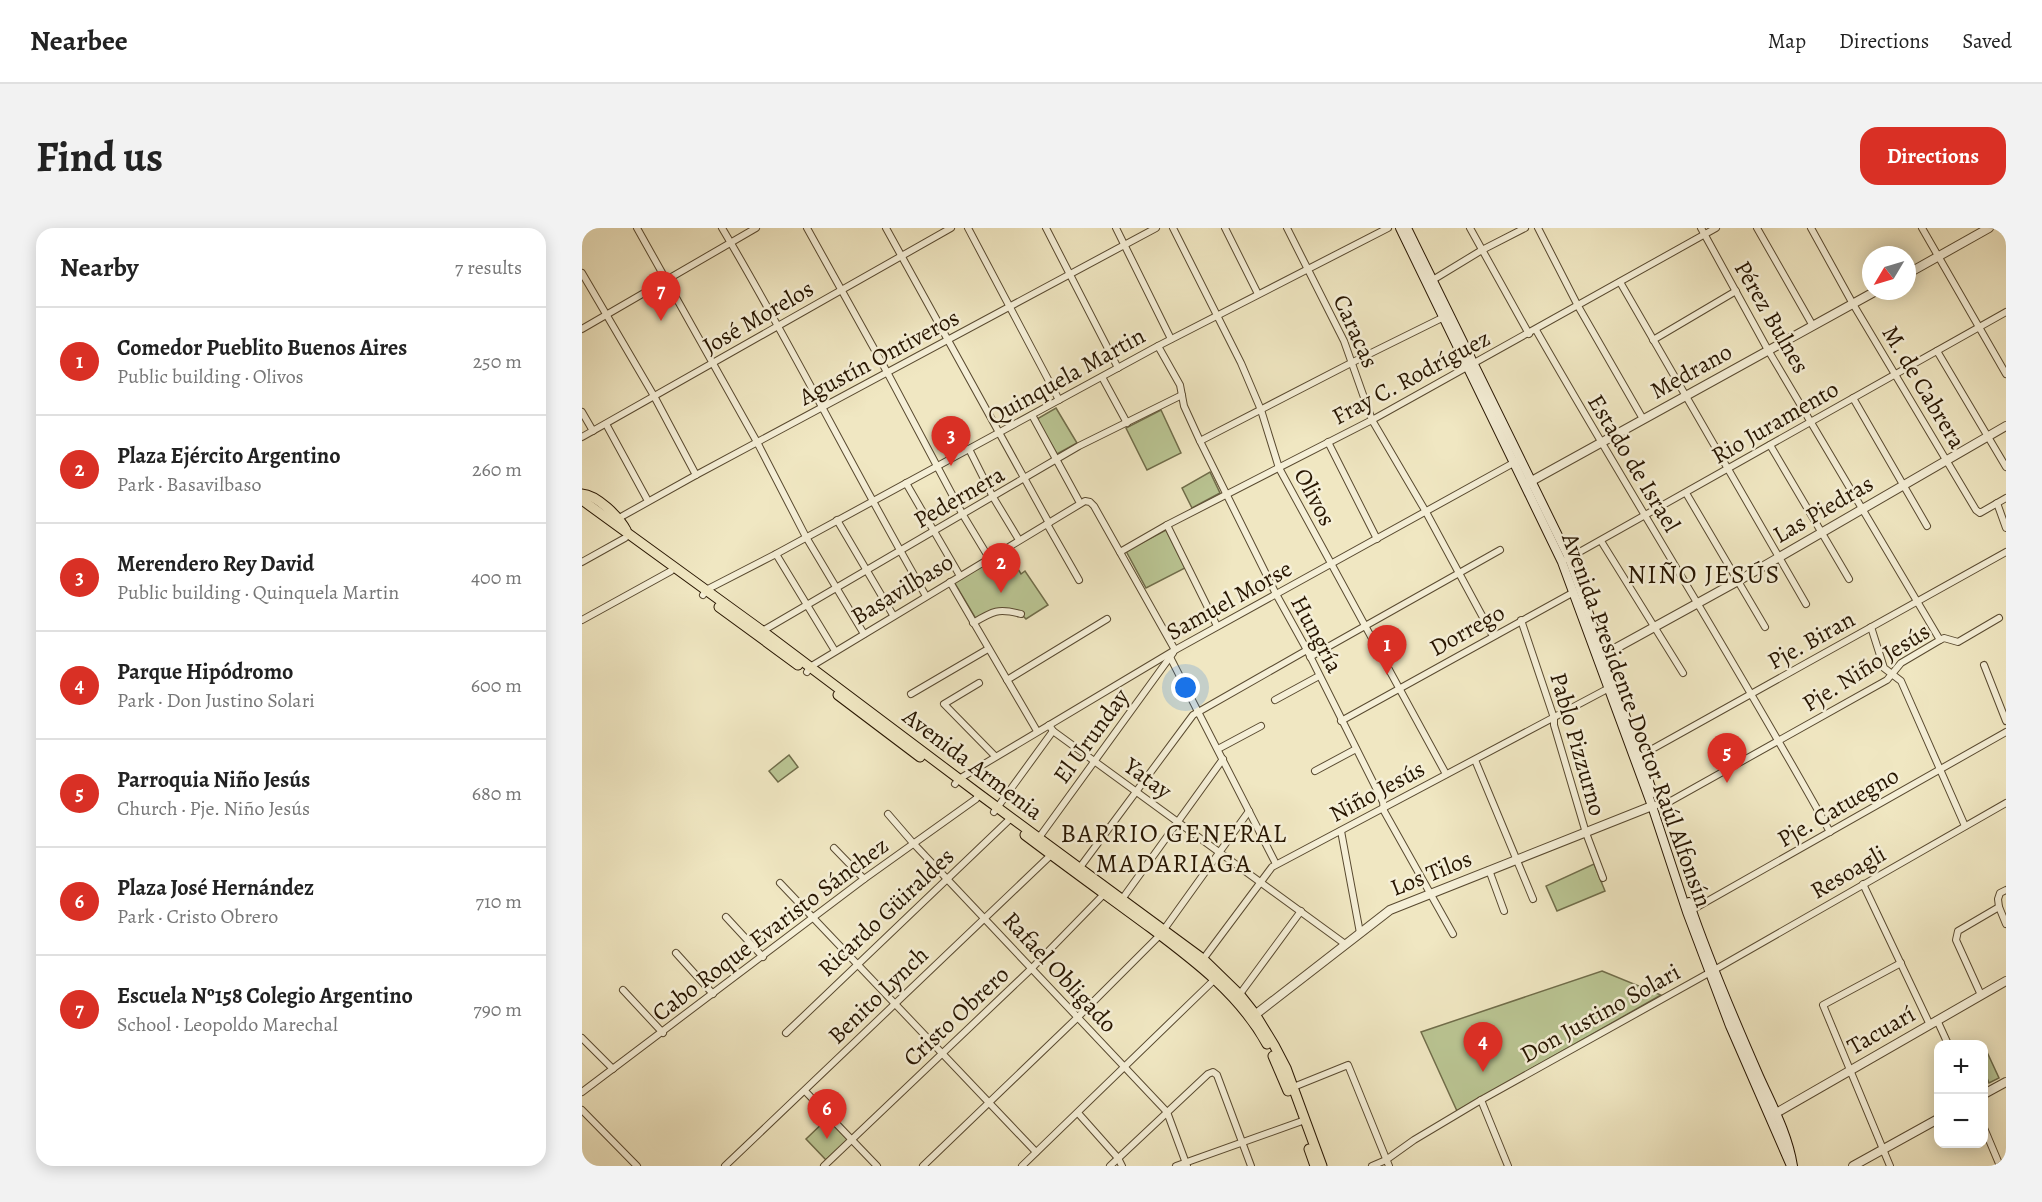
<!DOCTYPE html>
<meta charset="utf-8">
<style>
body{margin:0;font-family:Alegreya,serif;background:#f2f2f2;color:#222}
.controls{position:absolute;right:18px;bottom:18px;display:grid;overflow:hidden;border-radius:12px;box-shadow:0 3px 15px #0003}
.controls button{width:54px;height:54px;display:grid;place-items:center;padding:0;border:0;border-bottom:2px solid #e0e0e0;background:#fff;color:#222;font:30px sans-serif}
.compass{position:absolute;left:1280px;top:18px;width:54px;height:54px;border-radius:50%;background:#fff;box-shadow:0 3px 15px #0003;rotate:232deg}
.you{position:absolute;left:604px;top:460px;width:21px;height:21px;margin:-15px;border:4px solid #fff;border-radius:50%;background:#1a73e8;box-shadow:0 0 0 9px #1a73e833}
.badge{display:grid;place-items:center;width:39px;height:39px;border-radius:50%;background:#d93025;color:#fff;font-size:20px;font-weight:700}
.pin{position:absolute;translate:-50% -50px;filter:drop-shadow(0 2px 3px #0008)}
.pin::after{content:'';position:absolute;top:32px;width:21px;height:18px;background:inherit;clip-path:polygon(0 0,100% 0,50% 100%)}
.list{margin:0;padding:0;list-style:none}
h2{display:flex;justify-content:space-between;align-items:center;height:78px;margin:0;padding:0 24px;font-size:26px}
h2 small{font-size:20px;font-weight:400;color:#767676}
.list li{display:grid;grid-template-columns:39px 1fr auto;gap:18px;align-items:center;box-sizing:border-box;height:108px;padding:0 24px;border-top:2px solid #e0e0e0}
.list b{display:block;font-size:22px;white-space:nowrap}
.list p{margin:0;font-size:20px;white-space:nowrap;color:#767676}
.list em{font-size:20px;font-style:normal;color:#767676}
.map{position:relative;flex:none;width:1424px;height:938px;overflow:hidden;border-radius:18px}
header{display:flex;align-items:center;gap:36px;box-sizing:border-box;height:84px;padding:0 30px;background:#fff;border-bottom:2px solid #e0e0e0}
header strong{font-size:28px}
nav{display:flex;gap:33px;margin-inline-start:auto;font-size:21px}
.intro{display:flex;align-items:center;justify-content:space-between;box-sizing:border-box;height:144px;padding:0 36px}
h1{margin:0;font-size:42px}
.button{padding:15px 27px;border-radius:18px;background:#d93025;color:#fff;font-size:21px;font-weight:700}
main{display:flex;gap:36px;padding:0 36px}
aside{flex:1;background:#fff;border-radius:18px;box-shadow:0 3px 15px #0003}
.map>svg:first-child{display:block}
.green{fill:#bac593;stroke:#706d4a;stroke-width:1.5}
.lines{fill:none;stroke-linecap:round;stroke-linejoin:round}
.minor-casing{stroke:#594a30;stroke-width:8}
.tertiary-casing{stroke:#594a30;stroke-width:10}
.secondary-casing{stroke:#271500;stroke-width:10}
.primary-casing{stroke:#271500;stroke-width:11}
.minor{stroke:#f5efd7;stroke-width:6}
.tertiary{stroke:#f5efd7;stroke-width:8}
.secondary{stroke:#f5efd7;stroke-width:8}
.primary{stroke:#f0e7c2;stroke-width:9}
.labels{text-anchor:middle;stroke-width:5;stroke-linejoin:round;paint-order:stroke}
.street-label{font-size:24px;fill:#271500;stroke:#f5efd7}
.neighbourhood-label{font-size:26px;letter-spacing:1.5px;fill:#271500;stroke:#f5efd7}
</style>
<header>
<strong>Nearbee</strong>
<nav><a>Map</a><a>Directions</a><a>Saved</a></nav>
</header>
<div class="intro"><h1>Find us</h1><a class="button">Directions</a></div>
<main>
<aside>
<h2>Nearby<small>7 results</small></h2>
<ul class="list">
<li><span class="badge">1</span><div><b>Comedor Pueblito Buenos Aires</b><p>Public building · Olivos</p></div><em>250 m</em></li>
<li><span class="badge">2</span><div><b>Plaza Ejército Argentino</b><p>Park · Basavilbaso</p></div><em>260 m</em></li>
<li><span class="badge">3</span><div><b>Merendero Rey David</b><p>Public building · Quinquela Martin</p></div><em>400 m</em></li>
<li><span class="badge">4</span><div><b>Parque Hipódromo</b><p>Park · Don Justino Solari</p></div><em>600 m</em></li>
<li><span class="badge">5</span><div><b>Parroquia Niño Jesús</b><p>Church · Pje. Niño Jesús</p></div><em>680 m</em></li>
<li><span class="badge">6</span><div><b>Plaza José Hernández</b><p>Park · Cristo Obrero</p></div><em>710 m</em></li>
<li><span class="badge">7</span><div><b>Escuela Nº158 Colegio Argentino</b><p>School · Leopoldo Marechal</p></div><em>790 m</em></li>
</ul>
</aside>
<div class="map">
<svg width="1424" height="938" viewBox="0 0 1424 938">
<rect width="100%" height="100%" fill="#f0e7c2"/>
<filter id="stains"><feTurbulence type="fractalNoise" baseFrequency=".00333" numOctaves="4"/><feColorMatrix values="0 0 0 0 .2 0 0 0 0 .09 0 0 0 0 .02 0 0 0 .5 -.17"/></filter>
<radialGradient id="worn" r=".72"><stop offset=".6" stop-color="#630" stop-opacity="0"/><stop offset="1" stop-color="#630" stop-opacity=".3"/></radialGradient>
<g class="green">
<path d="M474,180L495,215L475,226L455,191Z"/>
<path d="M579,182L599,225L565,242L544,200Z"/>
<path d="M628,244L638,265L610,280L600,260Z"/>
<path d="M584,302L603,340L564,360L544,323Z"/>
<path d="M425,323L439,346L443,343L466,377L444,391C429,373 410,382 394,391L372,354Z"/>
<path d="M207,527L216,539L196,554L187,543Z"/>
<path d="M1012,636L1023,663L975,683L964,658Z"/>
<path d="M1020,743L1079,767L875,883L839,804Z"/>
<path d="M1405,824L1417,850L1407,855L1402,842V825Z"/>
<path d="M246,890L266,912L244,932L224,911Z"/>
</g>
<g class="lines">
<g class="minor-casing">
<g id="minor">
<path d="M55,0L175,214L224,309L282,406"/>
<path d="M140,0C212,121 274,247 344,368"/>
<path d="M225,0L305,144L381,287L407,330"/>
<path d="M304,0L467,295"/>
<path d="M386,0L477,172"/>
<path d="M464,0L536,140"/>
<path d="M534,0L589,111"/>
<path d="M591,0L659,135L679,182L697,240L864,546"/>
<path d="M643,0L676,66"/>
<path d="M705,0L762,113L790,192L844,284L911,408"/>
<path d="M888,0L947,106"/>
<path d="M956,0L996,78L1061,191"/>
<path d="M1119,0L1186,122L1358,412"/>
<path d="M1175,0L1231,98"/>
<path d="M1229,0L1271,76L1394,282L1398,285L1424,270"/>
<path d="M1340,0L1424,146"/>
<path d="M0,45L72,168L114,247"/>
<path d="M849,53L900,22L943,0"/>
<path d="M1038,54L1224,376"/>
<path d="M0,101L174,0"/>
<path d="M954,102C1050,270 1154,434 1248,604"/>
<path d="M1071,112L1154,63"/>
<path d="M576,118L598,157L602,178L618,213L694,366L725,422L801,574L802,583L871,706"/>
<path d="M1355,123L1424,239"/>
<path d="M520,149L545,195"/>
<path d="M1271,170L1345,298"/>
<path d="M0,184L11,203"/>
<path d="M450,187L498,275"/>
<path d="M24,196L66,273"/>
<path d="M0,209L369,0"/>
<path d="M618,213L771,134L862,89"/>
<path d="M746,214L795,311"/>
<path d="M1188,217L1267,351"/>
<path d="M387,221L411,269L437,312"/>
<path d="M324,255L378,348"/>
<path d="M1104,265L1183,399"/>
<path d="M1415,275L1424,300"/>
<path d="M37,290L114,247L574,0"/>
<path d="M255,292L311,387"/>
<path d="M465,296L497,352"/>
<path d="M585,297L635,398"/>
<path d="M1019,313L1101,445"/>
<path d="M538,324L585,297L790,192L1134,0"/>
<path d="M194,326L253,423"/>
<path d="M985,331L1424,84"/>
<path d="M0,334L43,310"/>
<path d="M368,354L455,503"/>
<path d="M121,367L124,362L194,326L576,118L806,0"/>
<path d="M0,392L89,343"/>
<path d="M939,392L972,490V497L1004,605L1021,650"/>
<path d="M391,395C411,383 416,380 439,386"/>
<path d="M1289,399L1302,440L1319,453L1383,598"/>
<path d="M177,405L497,218L600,167"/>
<path d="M588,429L694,636"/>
<path d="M728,429L918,322"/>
<path d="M1402,437L1424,493"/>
<path d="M225,444L228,439L503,273L508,274L512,278L593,422"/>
<path d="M425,452L525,391"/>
<path d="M397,455L362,476L413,528"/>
<path d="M329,466L406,421"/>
<path d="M693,472L737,448"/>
<path d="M759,493L992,364"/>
<path d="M467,497L471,503L763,716"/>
<path d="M636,521L679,498"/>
<path d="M1056,529L1424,324"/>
<path d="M893,532L951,671"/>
<path d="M733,543L774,521"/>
<path d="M373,556L377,551L593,422L935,233"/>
<path d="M1070,578L1087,574L1305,452L1319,435L1358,412L1362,410L1376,414L1417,390"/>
<path d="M412,584L471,503"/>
<path d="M306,586L331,615L585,884L605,938"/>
<path d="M759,603L778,705"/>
<path d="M456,611L591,425"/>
<path d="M252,620L282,651"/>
<path d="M496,642L611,487L725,422"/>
<path d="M907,642L922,683"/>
<path d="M198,655L454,924"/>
<path d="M1281,656L1348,797"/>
<path d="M1424,662L1418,665L1416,671L1417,679L1424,696"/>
<path d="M538,674L641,531"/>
<path d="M1108,683L1424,504"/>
<path d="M144,689L181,729"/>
<path d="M94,725L131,766"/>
<path d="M619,734L690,639L1029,459"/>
<path d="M41,762L81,805"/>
<path d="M1399,767L1374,712L1376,703L1417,679"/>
<path d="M655,770L719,683"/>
<path d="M1355,792L1366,816"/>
<path d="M204,805L429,590"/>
<path d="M0,810L31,841"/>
<path d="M709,860L766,837L807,938"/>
<path d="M223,863L295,938"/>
<path d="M0,864L282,651L394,571L397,566"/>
<path d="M899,872L926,938"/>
<path d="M0,882L55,938"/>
<path d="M496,885L536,930L540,938"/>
<path d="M1402,900L1418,938"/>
<path d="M143,938L470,626"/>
<path d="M242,938L449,741L525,663"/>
<path d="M341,938L496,789L578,707L667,583"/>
<path d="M440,938L633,751"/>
<path d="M528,938L626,846L631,844L635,847L669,938"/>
<path d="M594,938L723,892"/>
<path d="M790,938L804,932L832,912L899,872L1134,741L1424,575"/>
<path d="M1308,938L1241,777L1319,735"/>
</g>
</g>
<g class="tertiary-casing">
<g id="tertiary">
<path d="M1325,46L1407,0"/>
<path d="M946,255L1294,63"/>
<path d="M1016,430L1156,353L1424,198"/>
<path d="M669,790L808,682L1070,578"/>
<path d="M1402,866L1424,854"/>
<path d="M1189,888L1424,753"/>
<path d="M1271,938L1356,891"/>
</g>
</g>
<g class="secondary-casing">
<g id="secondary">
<path d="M818,0L980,334L1070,578L1105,684L1128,745L1148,798L1209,938"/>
<path d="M825,0L987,330L1071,565"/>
<path d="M1107,674C1127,733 1152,791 1177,848C1190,877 1206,906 1211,938"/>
</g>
</g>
<g class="primary-casing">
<g id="primary">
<path d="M0,266C15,267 37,289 44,302"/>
<path d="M0,272L179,402L397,566L621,731L658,767L673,786L692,817L704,840L740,938"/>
<path d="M137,379L216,437"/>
<path d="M256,467L338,529"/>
<path d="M443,607C484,638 527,669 569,700C613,733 658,767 685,816"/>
<path d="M691,828L706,863"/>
<path d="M727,921L733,938"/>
</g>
</g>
<use href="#minor" class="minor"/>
<use href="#tertiary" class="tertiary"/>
<use href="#secondary" class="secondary"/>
<use href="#primary" class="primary"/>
</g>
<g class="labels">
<g class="street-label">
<text transform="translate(176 89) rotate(-30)" y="8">José Morelos</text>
<text transform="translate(1190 89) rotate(60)" y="8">Pérez Bulnes</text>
<text transform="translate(774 103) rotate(66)" y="8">Caracas</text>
<text transform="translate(297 129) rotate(-28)" y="8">Agustín Ontiveros</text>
<text transform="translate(1109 143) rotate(-29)" y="8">Medrano</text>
<text transform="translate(484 148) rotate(-29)" y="8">Quinquela Martin</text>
<text transform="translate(829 149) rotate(-28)" y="8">Fray C. Rodríguez</text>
<text transform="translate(1342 159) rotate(59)" y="8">M. de Cabrera</text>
<text transform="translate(1193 194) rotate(-30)" y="8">Rio Juramento</text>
<text transform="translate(1052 235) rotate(59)" y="8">Estado de Israel</text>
<text transform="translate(377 269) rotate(-30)" y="8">Pedernera</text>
<text transform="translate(733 269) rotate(62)" y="8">Olivos</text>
<text transform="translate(1241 281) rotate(-30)" y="8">Las Piedras</text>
<text transform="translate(320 361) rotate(-31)" y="8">Basavilbaso</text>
<text transform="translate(647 372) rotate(-29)" y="8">Samuel Morse</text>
<text transform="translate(885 402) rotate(-29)" y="8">Dorrego</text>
<text transform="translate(735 406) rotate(62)" y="8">Hungría</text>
<text transform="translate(1229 412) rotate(-29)" y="8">Pje. Biran</text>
<text transform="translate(1284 439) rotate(-32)" y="8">Pje. Niño Jesús</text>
<text transform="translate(1055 492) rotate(70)" y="8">Avenida Presidente Doctor Raúl Alfonsín</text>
<text transform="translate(509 508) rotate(-54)" y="8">El Urunday</text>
<text transform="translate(996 516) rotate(74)" y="8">Pablo Pizzurno</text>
<text transform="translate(391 536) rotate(37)" y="8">Avenida Armenia</text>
<text transform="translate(566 550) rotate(36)" y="8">Yatay</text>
<text transform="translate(795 563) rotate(-28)" y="8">Niño Jesús</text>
<text transform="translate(1256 579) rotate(-30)" y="8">Pje. Catuegno</text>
<text transform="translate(1266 644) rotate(-30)" y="8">Resoagli</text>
<text transform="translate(849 645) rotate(-22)" y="8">Los Tilos</text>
<text transform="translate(304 684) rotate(-43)" y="8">Ricardo Güiraldes</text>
<text transform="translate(188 701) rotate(-37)" y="8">Cabo Roque Evaristo Sánchez</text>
<text transform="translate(478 744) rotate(47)" y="8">Rafael Obligado</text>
<text transform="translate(296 767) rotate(-44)" y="8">Benito Lynch</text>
<text transform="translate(1018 785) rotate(-29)" y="8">Don Justino Solari</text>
<text transform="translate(374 788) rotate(-43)" y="8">Cristo Obrero</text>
<text transform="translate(1299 802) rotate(-30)" y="8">Tacuarí</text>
</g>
<g class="neighbourhood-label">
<text x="1122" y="355">NIÑO JESÚS</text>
<text x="592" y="614">BARRIO GENERAL<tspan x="592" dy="30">MADARIAGA</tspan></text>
</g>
</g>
<rect width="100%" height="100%" filter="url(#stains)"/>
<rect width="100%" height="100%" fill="url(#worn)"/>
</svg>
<div class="controls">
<button>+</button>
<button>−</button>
</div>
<svg class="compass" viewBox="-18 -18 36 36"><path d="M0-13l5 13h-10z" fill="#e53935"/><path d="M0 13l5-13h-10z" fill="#767676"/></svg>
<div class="you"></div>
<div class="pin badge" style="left:805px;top:447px">1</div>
<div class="pin badge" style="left:419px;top:365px">2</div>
<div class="pin badge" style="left:369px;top:238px">3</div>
<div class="pin badge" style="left:901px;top:844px">4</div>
<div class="pin badge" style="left:1145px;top:555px">5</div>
<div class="pin badge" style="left:245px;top:911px">6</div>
<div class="pin badge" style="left:79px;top:93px">7</div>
</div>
</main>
